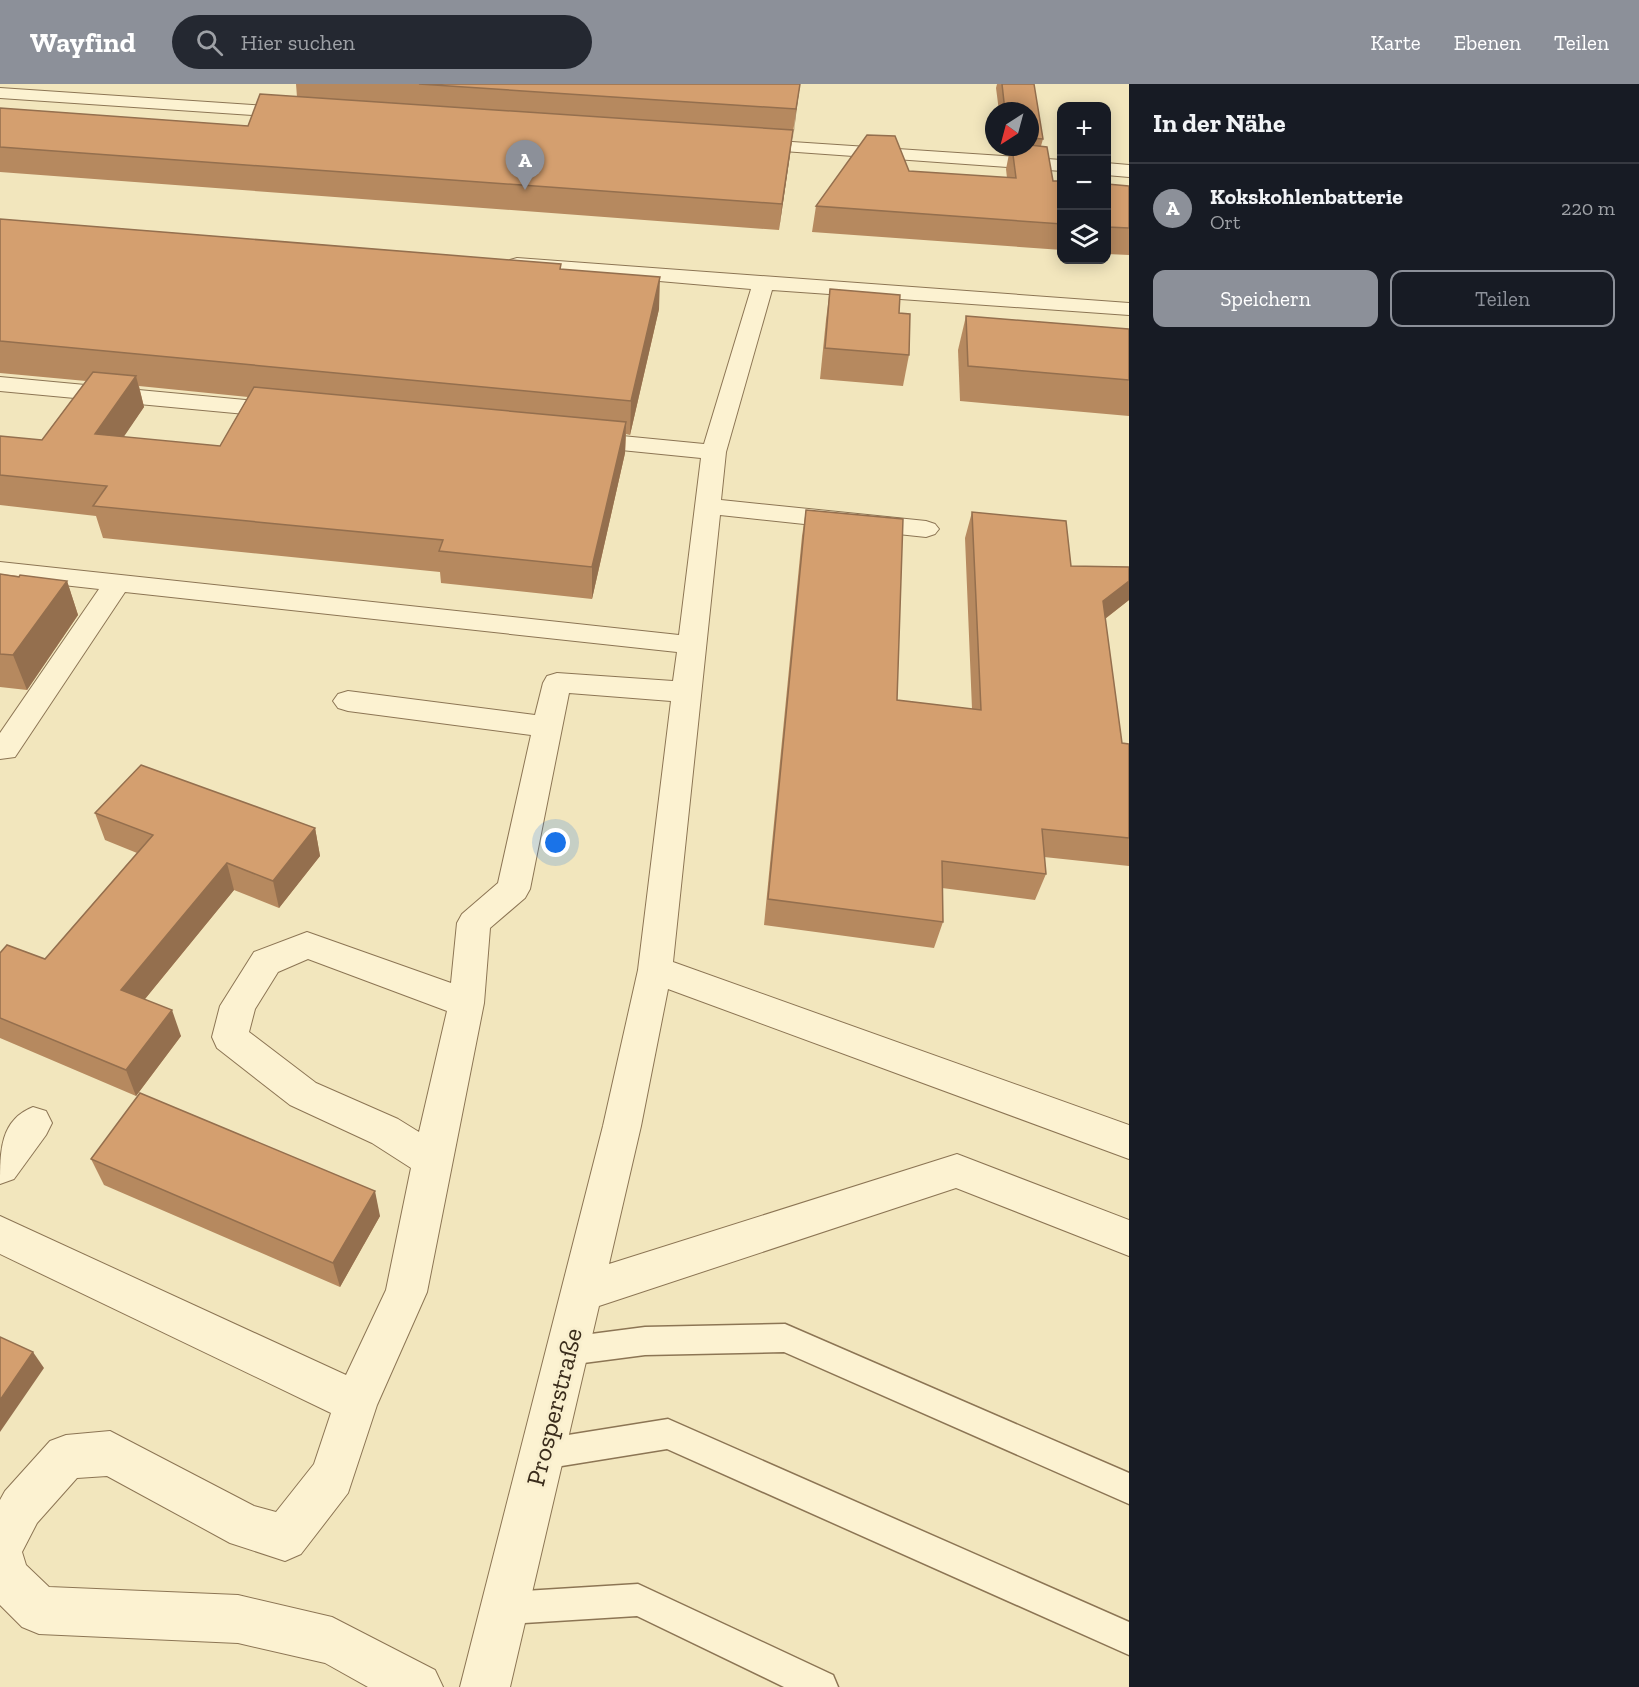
<!DOCTYPE html>
<html lang="de">
<meta charset="utf-8">
<style>
body{margin:0;font-family:"Zilla Slab",serif;background:#242831;color:#f1f3f6}
.controls{position:absolute;right:18px;top:18px;display:grid;overflow:hidden;border-radius:12px;box-shadow:0 3px 15px #0003}
.controls button{width:54px;height:54px;display:grid;place-items:center;padding:0;border:0;border-bottom:2px solid #363941;background:#171b24;color:#f1f3f6;font:30px sans-serif}
.compass{position:absolute;left:985px;top:18px;width:54px;height:54px;border-radius:50%;background:#171b24;box-shadow:0 3px 15px #0003;rotate:216deg}
.you{position:absolute;left:556px;top:759px;width:21px;height:21px;margin:-15px;border:4px solid #fff;border-radius:50%;background:#1a73e8;box-shadow:0 0 0 9px #1a73e833}
.badge{display:grid;place-items:center;width:39px;height:39px;border-radius:50%;background:#8c9099;color:#fff;font-size:20px;font-weight:700}
.pin{position:absolute;translate:-50% -50px;filter:drop-shadow(0 2px 3px #0008)}
.pin::after{content:'';position:absolute;top:32px;width:21px;height:18px;background:inherit;clip-path:polygon(0 0,100% 0,50% 100%)}
.list{margin:0;padding:0;list-style:none}
h2{display:flex;justify-content:space-between;align-items:center;height:78px;margin:0;padding:0 24px;font-size:26px}
h2 small{font-size:20px;font-weight:400;color:#9ea1a6}
.list li{display:grid;grid-template-columns:39px 1fr auto;gap:18px;align-items:center;box-sizing:border-box;height:90px;padding:0 24px;border-top:2px solid #363941}
.list b{display:block;font-size:22px;white-space:nowrap}
.list p{margin:0;font-size:20px;white-space:nowrap;color:#9ea1a6}
.list em{font-size:20px;font-style:normal;color:#9ea1a6}
.actions{display:flex;gap:12px;padding:18px 24px}
.actions a{flex:1;padding:14px 0;border:2px solid #8c9099;border-radius:12px;text-align:center;font-size:21px;color:#8c9099}
.actions .main{background:#8c9099;color:#fff}
.icon{flex:none;width:33px;height:33px;fill:none;stroke:currentColor;stroke-width:2;stroke-linecap:round;stroke-linejoin:round}
.map{position:relative;flex:none;width:1129px;height:1603px;overflow:hidden}
header{display:flex;align-items:center;gap:36px;box-sizing:border-box;height:84px;padding:0 30px;background:#8c9099;color:#fff}
header strong{font-size:28px}
nav{display:flex;gap:33px;margin-inline-start:auto;font-size:21px}
.search{width:420px;height:54px;background:#242831;display:flex;align-items:center;gap:15px;box-sizing:border-box;padding:0 21px;border-radius:33px;color:#9ea1a6;font-size:22px}
main{display:flex}
aside{flex:1;background:#171b24}
.map>svg:first-child{display:block}
.lines{fill:none;stroke-linecap:round;stroke-linejoin:round}
.lane-casing{stroke:#8c7554;stroke-width:3}
.street-casing{stroke:#8c7554;stroke-width:2}
.lane{fill:#fcf2d1;fill-rule:evenodd}
.street{fill:#fcf2d1;fill-rule:evenodd}
.wall{fill:#b6895f;fill-rule:evenodd}
.shaded-wall{fill:#946f4e}
.building{fill:#d49f6f;stroke:#946f4e;stroke-width:1.5}
.labels{text-anchor:middle;stroke-width:6;stroke-linejoin:round;paint-order:stroke}
.near-street-label{font-size:26px;fill:#3a2c1b;stroke:#f9efce}
</style>
<header>
<strong>Wayfind</strong>
<div class="search"><svg class="icon" aria-label="search" viewBox="0 0 24 24"><circle cx="10" cy="10" r="6"/><path d="M15 15l6 6"/></svg>Hier suchen</div>
<nav><a>Karte</a><a>Ebenen</a><a>Teilen</a></nav>
</header>
<main>
<div class="map">
<svg width="1129" height="1603" viewBox="0 0 1129 1603">
<rect width="100%" height="100%" fill="#f2e6bd"/>
<g class="lines">
<g class="lane-casing">
<g id="lane">
<path d="M785,1240L1129,1389V1420L784,1268L645,1271L568,1281L558,1277L554,1267L558,1257L568,1253L645,1243Z"/>
<path d="M668,1335L1129,1538V1571L667,1365L543,1385L532,1381L528,1370L532,1359L543,1355Z"/>
<path d="M638,1500L833,1591L838,1603H784L637,1532L506,1540L495,1535L490,1524L495,1513L506,1508Z"/>
</g>
</g>
<g class="street-casing">
<g id="street">
<path d="M0,4L298,24L304,25L307,29L304,33L298,34L0,14Z"/>
<path d="M747,55L1062,76V87L741,64L738,60L741,56Z"/>
<path d="M1106,79L1129,81V93L1106,91Z"/>
<path d="M517,174L1129,219V231L772,206L726,368L721,416L926,437L935,440L939,445L935,450L926,453L720,431L673,878L1129,1041V1075L668,905L641,1042L609,1180L957,1070L1129,1136V1172L956,1104L599,1222L510,1603H460L603,1042L638,886L671,617L569,609L530,805L525,814L490,844L484,919L427,1208L377,1321L348,1409L301,1470L285,1477L230,1459L107,1392L77,1394L37,1439L22,1468L26,1481L49,1503L238,1511L332,1533L435,1586L443,1603H368L325,1579L238,1559L39,1550L22,1543L0,1521V1416L5,1407L50,1357L66,1351L110,1347L254,1422L276,1428L314,1380L331,1329L0,1170V1132L346,1291L386,1206L411,1084L372,1059L290,1021L217,964L212,953L220,922L254,868L307,848L451,899L457,839L462,830L498,799L531,651L348,627L338,624L333,617L338,610L348,607L535,631L543,599L547,592L557,589L673,597L677,568L125,508L15,673L0,675V649L99,505L0,494V478L679,551L701,374L581,362L573,360L569,355L573,350L581,348L704,360L751,205L510,184L507,180L510,176ZM308,875L447,927L419,1048L398,1035L316,999L249,948L255,925L278,888Z"/>
<path d="M0,293L288,320L296,322L300,327L296,332L288,334L0,307Z"/>
<path d="M33,1023L46,1027L52,1039L46,1051L14,1095L0,1100C0,1067 0,1036 33,1023Z"/>
</g>
</g>
<use href="#lane" class="lane"/>
<use href="#street" class="street"/>
</g>
<g class="wall">
<path d="M296,0H800L779,146L0,88V24L248,42L297,13Z"/>
<path d="M997,0H1034L1043,55L1041,62L1053,97H1062V166L812,148L816,122L909,87L1007,94L1006,85L1009,70H1004L1003,63H1030V27H999L996,4Z"/>
<path d="M1107,100L1129,102V171L1107,170Z"/>
<path d="M0,135L561,180V185L659,225L630,351L626,350L625,369L592,515L441,499L440,488L103,454L96,432L0,421V352L42,356L86,297L0,289ZM139,302L248,313L220,362L123,353L144,323Z"/>
<path d="M830,205L899,229L909,271L903,302L820,295L826,236Z"/>
<path d="M966,232L1129,245V332L960,317L958,266Z"/>
<path d="M806,426L897,616L972,625L965,454L972,428L1071,482L1129,483V516L1105,535L1122,659L1129,660V782L1044,773L1046,790L1035,816L942,804L943,838L934,864L764,841L802,452Z"/>
<path d="M0,490L67,497L78,531L27,606L0,603Z"/>
<path d="M95,729L315,744L320,772L279,824L234,806L145,915L181,952L136,1012L0,954V869L45,875L137,769L105,756Z"/>
<path d="M91,1075L380,1132L340,1203L104,1101Z"/>
</g>
<g class="shaded-wall">
<path d="M800,0L797,23L793,55L796,25Z"/>
<path d="M793,46L790,71L779,146L782,120Z"/>
<path d="M660,193L659,225L630,351L631,317Z"/>
<path d="M136,292L144,323L104,382L95,350Z"/>
<path d="M626,338L625,369L592,515V483Z"/>
<path d="M67,497L78,531L27,606L13,571Z"/>
<path d="M1129,497V516L1093,544L1103,517Z"/>
<path d="M315,744L320,772L279,824L273,797Z"/>
<path d="M227,779L234,806L131,932L121,906Z"/>
<path d="M172,926L181,952L136,1012L126,986Z"/>
<path d="M375,1107L380,1132L340,1203L333,1179Z"/>
<path d="M33,1268L44,1284L0,1348V1316Z"/>
</g>
<g class="building">
<path d="M419,0H800L796,25Z"/>
<path d="M1002,0H1034L1043,55L1030,54V27H1005Z"/>
<path d="M260,10L793,46L782,120L0,63V24L248,42Z"/>
<path d="M867,51L895,52L909,87L1016,94L1012,63H1030V61L1047,63L1053,97H1062V140L816,122Z"/>
<path d="M1107,100L1129,102V144L1107,143Z"/>
<path d="M0,135L561,180L560,185L660,193L631,317L0,257Z"/>
<path d="M830,205L900,211L899,229L910,230L909,271L825,264Z"/>
<path d="M966,232L1129,245V296L968,282Z"/>
<path d="M93,288L136,292L95,350L220,362L254,303L626,338L592,483L439,467L443,456L93,422L107,402L0,391V352L42,356Z"/>
<path d="M806,426L903,435L897,616L981,626L972,428L1066,437L1071,482L1129,483V497L1103,517L1122,659L1129,660V754L1042,745L1046,790L942,777L943,838L768,815Z"/>
<path d="M0,490L19,493L20,491L67,497L13,571L0,570Z"/>
<path d="M141,681L315,744L273,797L227,779L121,906L172,926L126,986L0,934V869L7,861L45,875L153,751L95,729Z"/>
<path d="M140,1009L375,1107L333,1179L91,1075Z"/>
<path d="M0,1253L33,1268L0,1316Z"/>
</g>
<g class="labels">
<g class="near-street-label">
<text transform="translate(554 1323) rotate(-76)" y="9">Prosperstraße</text>
</g>
</g>
</svg>
<div class="controls">
<button>+</button>
<button>−</button>
<button><svg class="icon" aria-label="layers" viewBox="0 0 24 24"><path d="M12 4l9 5-9 5-9-5zM3 14l9 5 9-5"/></svg></button>
</div>
<svg class="compass" viewBox="-18 -18 36 36"><path d="M0-13l5 13h-10z" fill="#e53935"/><path d="M0 13l5-13h-10z" fill="#9ea1a6"/></svg>
<div class="you"></div>
<div class="pin badge" style="left:525px;top:106px">A</div>
</div>
<aside>
<h2>In der Nähe<small></small></h2>
<ul class="list">
<li><span class="badge">A</span><div><b>Kokskohlenbatterie</b><p>Ort</p></div><em>220 m</em></li>
</ul>
<div class="actions"><a class="main">Speichern</a><a>Teilen</a></div>
</aside>
</main>
